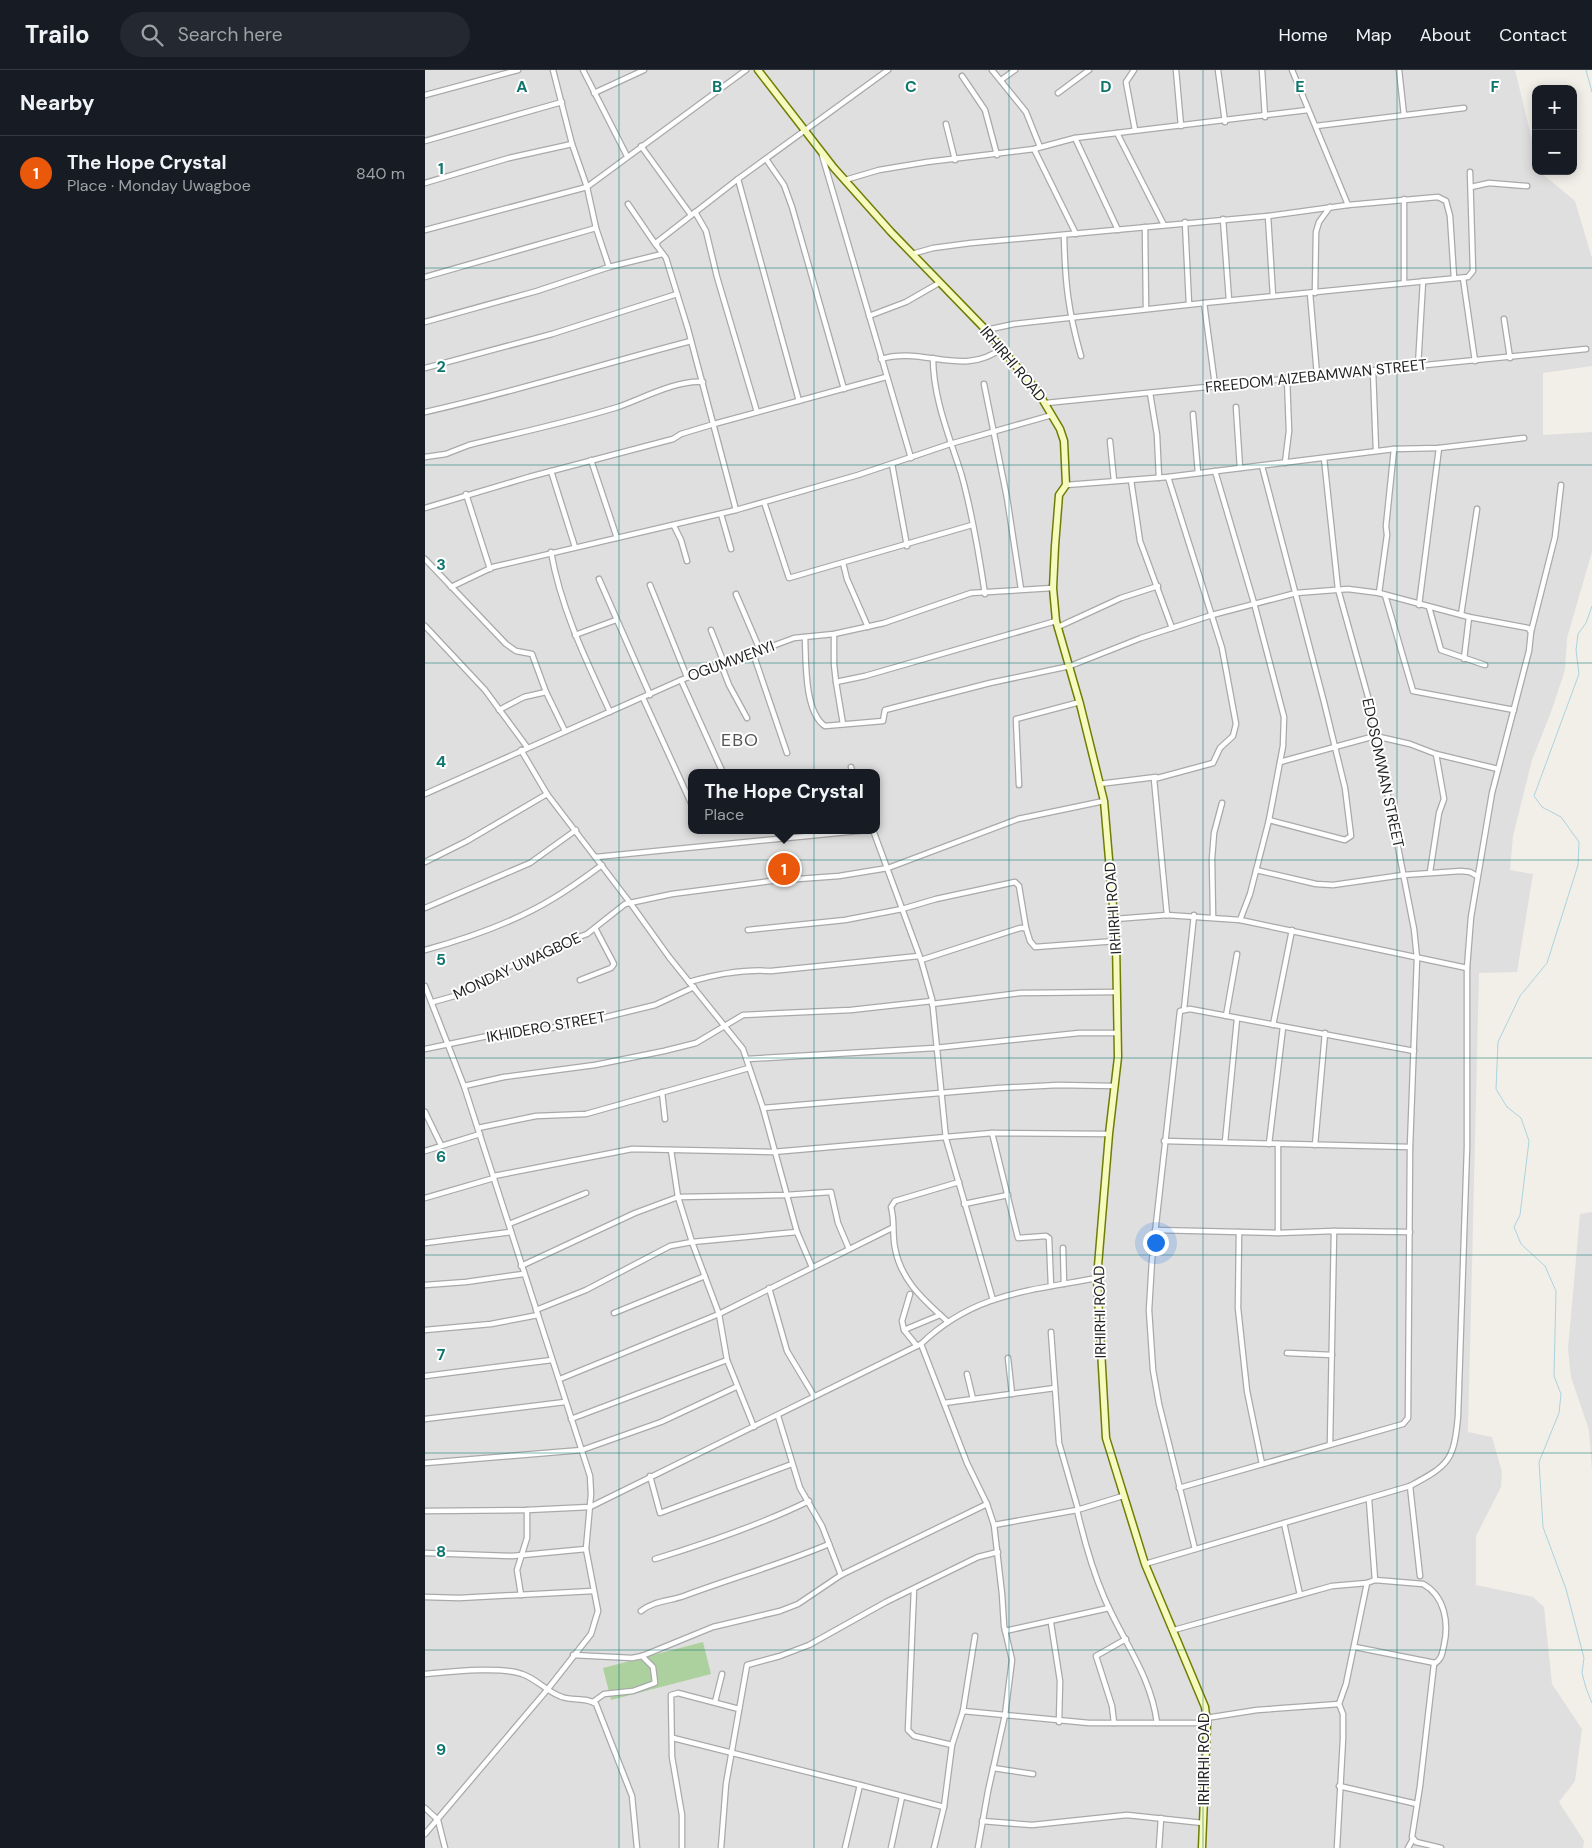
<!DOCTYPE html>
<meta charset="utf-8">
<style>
body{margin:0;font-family:"DM Sans",sans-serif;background:#242831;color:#f1f3f6}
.controls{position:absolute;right:15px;top:15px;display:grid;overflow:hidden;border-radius:10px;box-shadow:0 2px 12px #0003}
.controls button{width:45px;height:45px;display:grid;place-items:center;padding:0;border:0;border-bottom:1px solid #363941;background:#171b24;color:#f1f3f6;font:25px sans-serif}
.you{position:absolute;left:730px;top:1172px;width:18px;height:18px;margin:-12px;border:4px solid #fff;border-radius:50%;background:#1a73e8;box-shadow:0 0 0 8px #1a73e833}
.badge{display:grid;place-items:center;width:32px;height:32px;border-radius:50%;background:#ea580c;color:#fff;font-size:16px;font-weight:700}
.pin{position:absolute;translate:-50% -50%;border:2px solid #fff;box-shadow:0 1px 5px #0006}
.popup{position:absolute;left:263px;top:699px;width:192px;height:65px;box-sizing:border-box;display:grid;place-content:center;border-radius:10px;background:#171b24;filter:drop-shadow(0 1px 4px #0005);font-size:16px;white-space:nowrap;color:#9ea1a6}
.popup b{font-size:19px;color:#f1f3f6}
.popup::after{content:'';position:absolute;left:50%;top:100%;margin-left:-10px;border:10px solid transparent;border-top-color:#171b24}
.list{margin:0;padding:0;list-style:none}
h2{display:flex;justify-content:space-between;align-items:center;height:65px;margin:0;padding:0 20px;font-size:21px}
h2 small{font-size:16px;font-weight:400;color:#9ea1a6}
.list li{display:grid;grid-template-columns:32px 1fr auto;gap:15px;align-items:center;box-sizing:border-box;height:75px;padding:0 20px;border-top:1px solid #363941}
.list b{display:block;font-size:19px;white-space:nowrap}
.list p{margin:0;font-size:16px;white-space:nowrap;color:#9ea1a6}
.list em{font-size:16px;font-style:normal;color:#9ea1a6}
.icon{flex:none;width:28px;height:28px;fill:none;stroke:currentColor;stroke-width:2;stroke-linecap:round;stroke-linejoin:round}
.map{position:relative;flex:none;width:1167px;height:1778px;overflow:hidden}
header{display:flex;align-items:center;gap:30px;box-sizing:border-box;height:70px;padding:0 25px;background:#171b24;border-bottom:1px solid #363941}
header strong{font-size:24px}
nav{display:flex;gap:28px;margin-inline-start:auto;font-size:18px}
.search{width:350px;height:45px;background:#242831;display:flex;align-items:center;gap:12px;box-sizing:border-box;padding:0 18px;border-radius:28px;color:#9ea1a6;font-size:19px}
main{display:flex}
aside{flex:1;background:#171b24}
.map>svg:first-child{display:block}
.residential{fill:#e0dfdf;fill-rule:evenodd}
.forest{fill:#add19e}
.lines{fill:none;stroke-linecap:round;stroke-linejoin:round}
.stream{stroke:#aad3df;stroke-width:1}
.street-casing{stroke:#a9a9a9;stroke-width:7}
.secondary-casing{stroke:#707d05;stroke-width:9}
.street{stroke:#fff;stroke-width:4.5}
.secondary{stroke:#f7fabf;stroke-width:6}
.grid{fill:none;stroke:#0f766e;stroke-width:1;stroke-opacity:0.55}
.labels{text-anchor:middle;stroke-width:4;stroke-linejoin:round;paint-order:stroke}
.street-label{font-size:15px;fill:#222;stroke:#fff}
.quarter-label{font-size:18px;letter-spacing:1px;fill:#555;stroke:#fff}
.grid-label{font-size:16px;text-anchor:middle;font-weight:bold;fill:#0f766e;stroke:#fff;stroke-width:4;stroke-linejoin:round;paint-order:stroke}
</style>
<header>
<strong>Trailo</strong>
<div class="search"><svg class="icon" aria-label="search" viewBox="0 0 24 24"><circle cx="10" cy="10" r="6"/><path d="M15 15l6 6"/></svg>Search here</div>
<nav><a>Home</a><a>Map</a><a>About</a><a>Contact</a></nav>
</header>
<main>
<aside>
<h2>Nearby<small></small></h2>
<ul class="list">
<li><span class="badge">1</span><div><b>The Hope Crystal</b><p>Place · Monday Uwagboe</p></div><em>840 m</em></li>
</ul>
</aside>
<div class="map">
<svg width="1167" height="1778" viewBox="0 0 1167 1778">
<rect width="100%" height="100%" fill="#f2efe9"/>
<g class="residential">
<path d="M0,0H1090L1111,86V101H1114L1150,131L1167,188V296L1118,303V365L1167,362V482L1142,568L1140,600L1126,642L1107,690L1088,766L1085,800L1108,804L1092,902L1054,903L1043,1362L1067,1367L1077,1402L1076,1417L1051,1466V1515L1108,1527L1119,1537L1127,1614L1157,1659L1150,1711L1134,1732L1159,1771L1158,1778H0ZM266,703H452V760H266Z"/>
<path d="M1167,1142V1401L1164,1360L1146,1307L1143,1279L1155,1144Z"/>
</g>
<path class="forest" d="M278,1572L286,1604L186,1630L178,1598Z"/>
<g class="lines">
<g class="stream">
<path d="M1161,0L1167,22"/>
<path d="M1167,536L1161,553L1153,564L1151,580L1154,604L1109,726L1117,737L1136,747L1154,772L1153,795L1122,893L1095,926L1073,972L1071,1019L1082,1037L1096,1048L1104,1071L1095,1145L1089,1157L1096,1174L1120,1196L1131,1221L1129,1306L1136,1324L1134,1343L1114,1392L1118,1457L1141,1519L1159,1588L1157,1603L1161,1618L1167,1633"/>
</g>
<g class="street-casing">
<g id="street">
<path d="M128,0L147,74L162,117L171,158L184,197"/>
<path d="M158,0L202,86"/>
<path d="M567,0L601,42L615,77"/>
<path d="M709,0L701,12L710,60"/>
<path d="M751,0L756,56"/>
<path d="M793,0L800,52"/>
<path d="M837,0L840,47"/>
<path d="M867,0L923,135"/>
<path d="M974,0L979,45"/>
<path d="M537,6L560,40L572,85"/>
<path d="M576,10L590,0"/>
<path d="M169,23L219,0"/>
<path d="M633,23L664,0"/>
<path d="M0,25L93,0"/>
<path d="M521,54L530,90"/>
<path d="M891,56L1039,38"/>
<path d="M692,63L739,155"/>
<path d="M650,68L693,160"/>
<path d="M0,71L137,32"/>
<path d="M216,76L266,145"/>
<path d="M609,79L651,164"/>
<path d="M397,85L486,388"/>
<path d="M341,89L359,115L367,137L419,319"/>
<path d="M313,109L374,331"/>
<path d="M420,110L454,100L502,92L609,79L650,68L883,40"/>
<path d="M0,113L84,88L147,74"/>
<path d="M1046,117L1064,113L1102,116"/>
<path d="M979,129V213"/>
<path d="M203,134L231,175"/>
<path d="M270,142L281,161L292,207L332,342"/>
<path d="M843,146L848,226"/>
<path d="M798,149L804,230"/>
<path d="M760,152L764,234"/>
<path d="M720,157L721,239"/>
<path d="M0,160L162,117L321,0"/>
<path d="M639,165C640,212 643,241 656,286"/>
<path d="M487,184L508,178L546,173L843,146L923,135L1013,127L1021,131L1025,146L1029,208"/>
<path d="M0,207L171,158"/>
<path d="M1038,208L1050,291"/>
<path d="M885,223L892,305"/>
<path d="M890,223L891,162L894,152L905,137"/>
<path d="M779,233L790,315"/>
<path d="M444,246L481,232L514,213"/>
<path d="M1079,249L1085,288"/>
<path d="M0,252L112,221L184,197L237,184"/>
<path d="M561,260L589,254L779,233L1043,207L1048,201L1045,102"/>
<path d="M508,288C508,327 524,366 536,403C547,442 554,484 560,524"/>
<path d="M456,289C498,276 539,308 577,278"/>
<path d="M993,296L998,211"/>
<path d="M0,298L127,264L252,224"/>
<path d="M948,301L951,381"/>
<path d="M559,314L582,428L596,519"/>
<path d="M725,323L732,365L734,408"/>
<path d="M621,333L1161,279"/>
<path d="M811,337L815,398"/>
<path d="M0,342C90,322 177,294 266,271"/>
<path d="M768,344L773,403"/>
<path d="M685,371L689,411"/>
<path d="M0,387L21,384L44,375C93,363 144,352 193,337C216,329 254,309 278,312"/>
<path d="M166,390L192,468"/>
<path d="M860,393L864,361L862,308"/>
<path d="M467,394L482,476"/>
<path d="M837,396L899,632L920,718L926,766L920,770L844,750"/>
<path d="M126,401L150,477"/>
<path d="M790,401L829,533L859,647L858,676L844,750L825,824L815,850"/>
<path d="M706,410L715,471L747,558"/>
<path d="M641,415L743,407L969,379L1014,378L1099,368"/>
<path d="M41,424L65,499"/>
<path d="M339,432L364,508L547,455"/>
<path d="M0,438L104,407L248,369L256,364L289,354L461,307"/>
<path d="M311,440L263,259L241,188L232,176V172L313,109L463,0"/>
<path d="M296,444L306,479"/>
<path d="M249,456L256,470L262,491"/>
<path d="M126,482C136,539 161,590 185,642"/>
<path d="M0,489L81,574L91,581L107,584L121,622L140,661"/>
<path d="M418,493L422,509L443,557"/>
<path d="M174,509L225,625"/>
<path d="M225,515L262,607"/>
<path d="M26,517L68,497L311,440L433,405L525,374L627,345"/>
<path d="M954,523L962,465L961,456L969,379"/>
<path d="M311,524L335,580"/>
<path d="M960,525L988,621L1089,640"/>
<path d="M994,535L1014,378"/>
<path d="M1004,537L1016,580L1060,595"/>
<path d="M1036,545L1052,439"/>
<path d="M0,556L60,620L102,677"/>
<path d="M633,557L696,528L733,516"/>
<path d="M286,560L299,593"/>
<path d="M1106,562L1130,467L1136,415"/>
<path d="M409,564V594L411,612L440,606L631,551"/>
<path d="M150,565L191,550"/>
<path d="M380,567C381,590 379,642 400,656L458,651L460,640L464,639L565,613L645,596L716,568L787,545L871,523L923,519L954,523L1044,547L1103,558L1106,562L1104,581L1067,723L1046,847L1042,898V1077L1033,1346C1029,1391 1024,1395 985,1416L720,1494"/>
<path d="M328,583L362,683"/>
<path d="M1039,589L1044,547"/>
<path d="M296,594L304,615L322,648"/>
<path d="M256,610L298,703"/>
<path d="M411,612L418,654"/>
<path d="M218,628L266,733"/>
<path d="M74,640L99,627L121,622"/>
<path d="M96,680L122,724L206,834L244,887L318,979L338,1038L372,1162L387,1197"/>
<path d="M855,692L950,666L985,674L1011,684L1073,699"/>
<path d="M426,697L428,703"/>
<path d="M674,714L731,707"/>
<path d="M594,715L591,649L655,632"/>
<path d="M0,724L256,610L369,568L409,564L459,553L546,523L628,518"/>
<path d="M448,760L496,890L507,929L521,1069L568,1230"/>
<path d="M171,787L443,760"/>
<path d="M0,792L42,771L122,724"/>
<path d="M831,800L891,814L908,815L978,805"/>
<path d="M1005,802L1014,743L1019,729L1011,684"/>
<path d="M978,805L1036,801L1045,802L1052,806"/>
<path d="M0,838L105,793L151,760"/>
<path d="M742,845L729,709L788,693L795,678L808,666L811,654L797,578L743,407"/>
<path d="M788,847L787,789L789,763L797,733"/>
<path d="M690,849L742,845L815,850L1042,898"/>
<path d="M323,860L420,850L477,839L511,829L590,812L594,816L601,858"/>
<path d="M0,880C44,868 90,852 129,828C146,818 162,806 177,795"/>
<path d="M496,890L595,858H601L605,871L610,877L691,871"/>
<path d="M155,910L186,898L189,894L170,858"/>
<path d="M264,912C292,904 318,899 346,901L494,886"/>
<path d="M0,916L39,1016L165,1406L166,1424L161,1479L173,1541L166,1564L122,1620L0,1764"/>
<path d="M8,932L33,925L56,910L122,879L162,864L200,834L247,824L346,811L414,806L463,798L593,749L679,731"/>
<path d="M507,934L595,923L692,922"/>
<path d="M759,939L769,845"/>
<path d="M801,946L812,884"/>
<path d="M848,955L867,860"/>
<path d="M0,979L82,962L110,961L169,950L230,935L269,917"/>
<path d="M322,989L510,978L654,963H693"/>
<path d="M39,1016L79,1007L170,995L239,981L271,973L318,945L426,940L507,931"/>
<path d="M237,1022L240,1049"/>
<path d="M338,1038L574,1018L633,1015L689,1016"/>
<path d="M0,1042L16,1075"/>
<path d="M53,1058L111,1046L161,1044L324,998"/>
<path d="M567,1063L593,1168L621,1166L624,1168L626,1216"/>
<path d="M739,1071L985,1077"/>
<path d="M800,1072L812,949"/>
<path d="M844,1074L858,957"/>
<path d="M890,1075L900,963"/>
<path d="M246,1080L253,1127L267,1172L294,1244L302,1290L329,1357"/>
<path d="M0,1081L55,1064"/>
<path d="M69,1106L207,1079L348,1082L567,1063L684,1064"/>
<path d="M0,1128L69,1108"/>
<path d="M539,1134L583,1125"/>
<path d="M84,1154L161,1123"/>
<path d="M730,1160L853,1163V1074"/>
<path d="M814,1162L813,1238L822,1321L837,1394"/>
<path d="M853,1163L909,1161L985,1162"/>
<path d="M0,1173L86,1162"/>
<path d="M638,1178L639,1214"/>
<path d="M96,1196L210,1143L253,1127L361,1125L406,1122L413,1153L424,1179"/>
<path d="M0,1215L41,1212L98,1204"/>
<path d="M344,1218L362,1281L389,1326"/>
<path d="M485,1224L477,1251L479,1260L492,1276"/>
<path d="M111,1240L161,1220L245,1176L267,1172L372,1162"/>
<path d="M189,1243L280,1206"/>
<path d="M523,1252C499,1230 476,1211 470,1178C467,1164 470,1151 466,1137L470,1131L534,1112"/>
<path d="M0,1260L66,1254L113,1245"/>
<path d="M479,1260L515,1245"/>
<path d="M626,1262L634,1373L653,1439"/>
<path d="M496,1274L542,1393L562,1434L569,1455L577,1524L579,1556L587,1590L580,1645L563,1721L553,1778"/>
<path d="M862,1283L907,1285"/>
<path d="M583,1288L587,1324"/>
<path d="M542,1304L548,1329"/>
<path d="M0,1306L127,1290"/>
<path d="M135,1309L294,1244L467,1158"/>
<path d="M519,1333L630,1318"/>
<path d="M353,1346L375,1418L397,1456L416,1505L562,1434"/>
<path d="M0,1349L140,1332"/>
<path d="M146,1349L302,1290"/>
<path d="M905,1374L909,1161"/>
<path d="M0,1393L157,1380L236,1352L311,1317"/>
<path d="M225,1406L235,1443L367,1394"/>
<path d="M985,1416L995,1506"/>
<path d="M754,1418L978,1354L983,1348L985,1077L992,888L989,859L945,634L913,519L899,388"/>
<path d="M944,1430L950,1510"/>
<path d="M652,1440C659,1470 667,1499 679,1527C697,1570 726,1605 732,1653"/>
<path d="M0,1441L102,1440L165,1437L496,1274C549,1223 604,1221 672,1208"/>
<path d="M859,1453L875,1525"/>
<path d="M569,1455L652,1440L698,1426"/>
<path d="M770,1479L734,1334L728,1300L724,1240L727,1190L755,941L765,939L989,981"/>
<path d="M0,1483L87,1486L161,1479"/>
<path d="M230,1489C282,1473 335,1455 384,1431"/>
<path d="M489,1519L483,1660L489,1666L527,1675"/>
<path d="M96,1525L92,1500L102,1468V1440"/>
<path d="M0,1527L34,1528L168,1521"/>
<path d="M216,1541C228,1531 245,1531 259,1526C307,1508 357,1494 404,1474"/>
<path d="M626,1553L635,1611L634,1652"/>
<path d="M749,1560L907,1516L942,1513L950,1510L998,1514C1020,1526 1024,1553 1019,1575C1017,1584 1017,1589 1009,1594L995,1716L987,1767L991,1772L1016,1778"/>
<path d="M580,1561L684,1538"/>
<path d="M930,1577L1010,1593"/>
<path d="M148,1585L207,1588L217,1586L288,1557L355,1541L373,1534L416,1505"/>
<path d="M0,1604C23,1602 76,1596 97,1604C112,1609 122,1622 137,1627C148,1631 162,1627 171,1634L207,1726L212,1778"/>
<path d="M168,1632L179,1624L208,1621L230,1613L228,1597L217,1586"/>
<path d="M290,1632L297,1604"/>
<path d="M538,1641L664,1653H782"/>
<path d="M781,1648L832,1640L914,1634"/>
<path d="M689,1653L687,1636L671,1586L701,1569"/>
<path d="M248,1668L435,1715L420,1778"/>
<path d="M568,1698L608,1704"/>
<path d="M435,1715L519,1737"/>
<path d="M914,1716L992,1734"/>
<path d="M0,1738L13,1750L20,1778"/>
<path d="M557,1751L607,1755L702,1745L778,1753"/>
<path d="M257,1778V1745L247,1687L246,1625L253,1623L314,1639"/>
<path d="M296,1778L301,1714L322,1595L355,1586L384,1575L461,1532L553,1487L573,1482"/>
<path d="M466,1778L477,1727"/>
<path d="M509,1778L519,1737L527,1675L538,1641L550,1566"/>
<path d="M734,1778L736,1748"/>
<path d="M912,1778L918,1669V1644L914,1634L921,1614L942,1513"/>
<path d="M983,1778L988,1769"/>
</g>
</g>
<g class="secondary-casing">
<path id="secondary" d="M333,0L409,98L466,162L561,260L613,322L635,359L639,371L641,415L634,425L630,476L628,518L631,551L655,634L679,731L691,871L693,987L684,1064L672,1208L681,1368L720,1494L780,1637L782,1653L777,1778"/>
</g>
<use href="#street" class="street"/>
<use href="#secondary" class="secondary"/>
</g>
<path class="grid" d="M194,0V1778M389,0V1778M584,0V1778M778,0V1778M972,0V1778M0,198H1167M0,395H1167M0,593H1167M0,790H1167M0,988H1167M0,1185H1167M0,1383H1167M0,1580H1167"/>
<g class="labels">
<g class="street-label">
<text transform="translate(588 294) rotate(50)" y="5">IRHIRHI ROAD</text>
<text transform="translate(891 306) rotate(-6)" y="5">FREEDOM AIZEBAMWAN STREET</text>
<text transform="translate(306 591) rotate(-20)" y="5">OGUMWENYI</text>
<text transform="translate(958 703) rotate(78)" y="5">EDOSOMWAN STREET</text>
<text transform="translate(688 838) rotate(-94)" y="5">IRHIRHI ROAD</text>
<text transform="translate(92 896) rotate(-25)" y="5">MONDAY UWAGBOE</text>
<text transform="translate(121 957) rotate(-10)" y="5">IKHIDERO STREET</text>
<text transform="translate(675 1242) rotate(-91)" y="5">IRHIRHI ROAD</text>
<text transform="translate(779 1689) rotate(-90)" y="5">IRHIRHI ROAD</text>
</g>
<g class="quarter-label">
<text x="315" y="676">EBO</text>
</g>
</g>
<g class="grid-label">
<text x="97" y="22">A</text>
<text x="292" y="22">B</text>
<text x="486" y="22">C</text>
<text x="681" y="22">D</text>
<text x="875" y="22">E</text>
<text x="1070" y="22">F</text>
<text x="16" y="104">1</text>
<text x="16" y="302">2</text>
<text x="16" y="500">3</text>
<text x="16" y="697">4</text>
<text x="16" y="895">5</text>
<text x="16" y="1092">6</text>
<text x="16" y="1290">7</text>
<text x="16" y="1487">8</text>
<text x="16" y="1685">9</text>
</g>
</svg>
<div class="controls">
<button>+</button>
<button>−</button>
</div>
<div class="you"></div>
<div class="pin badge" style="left:359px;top:799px">1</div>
<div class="popup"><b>The Hope Crystal</b>Place</div>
</div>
</main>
